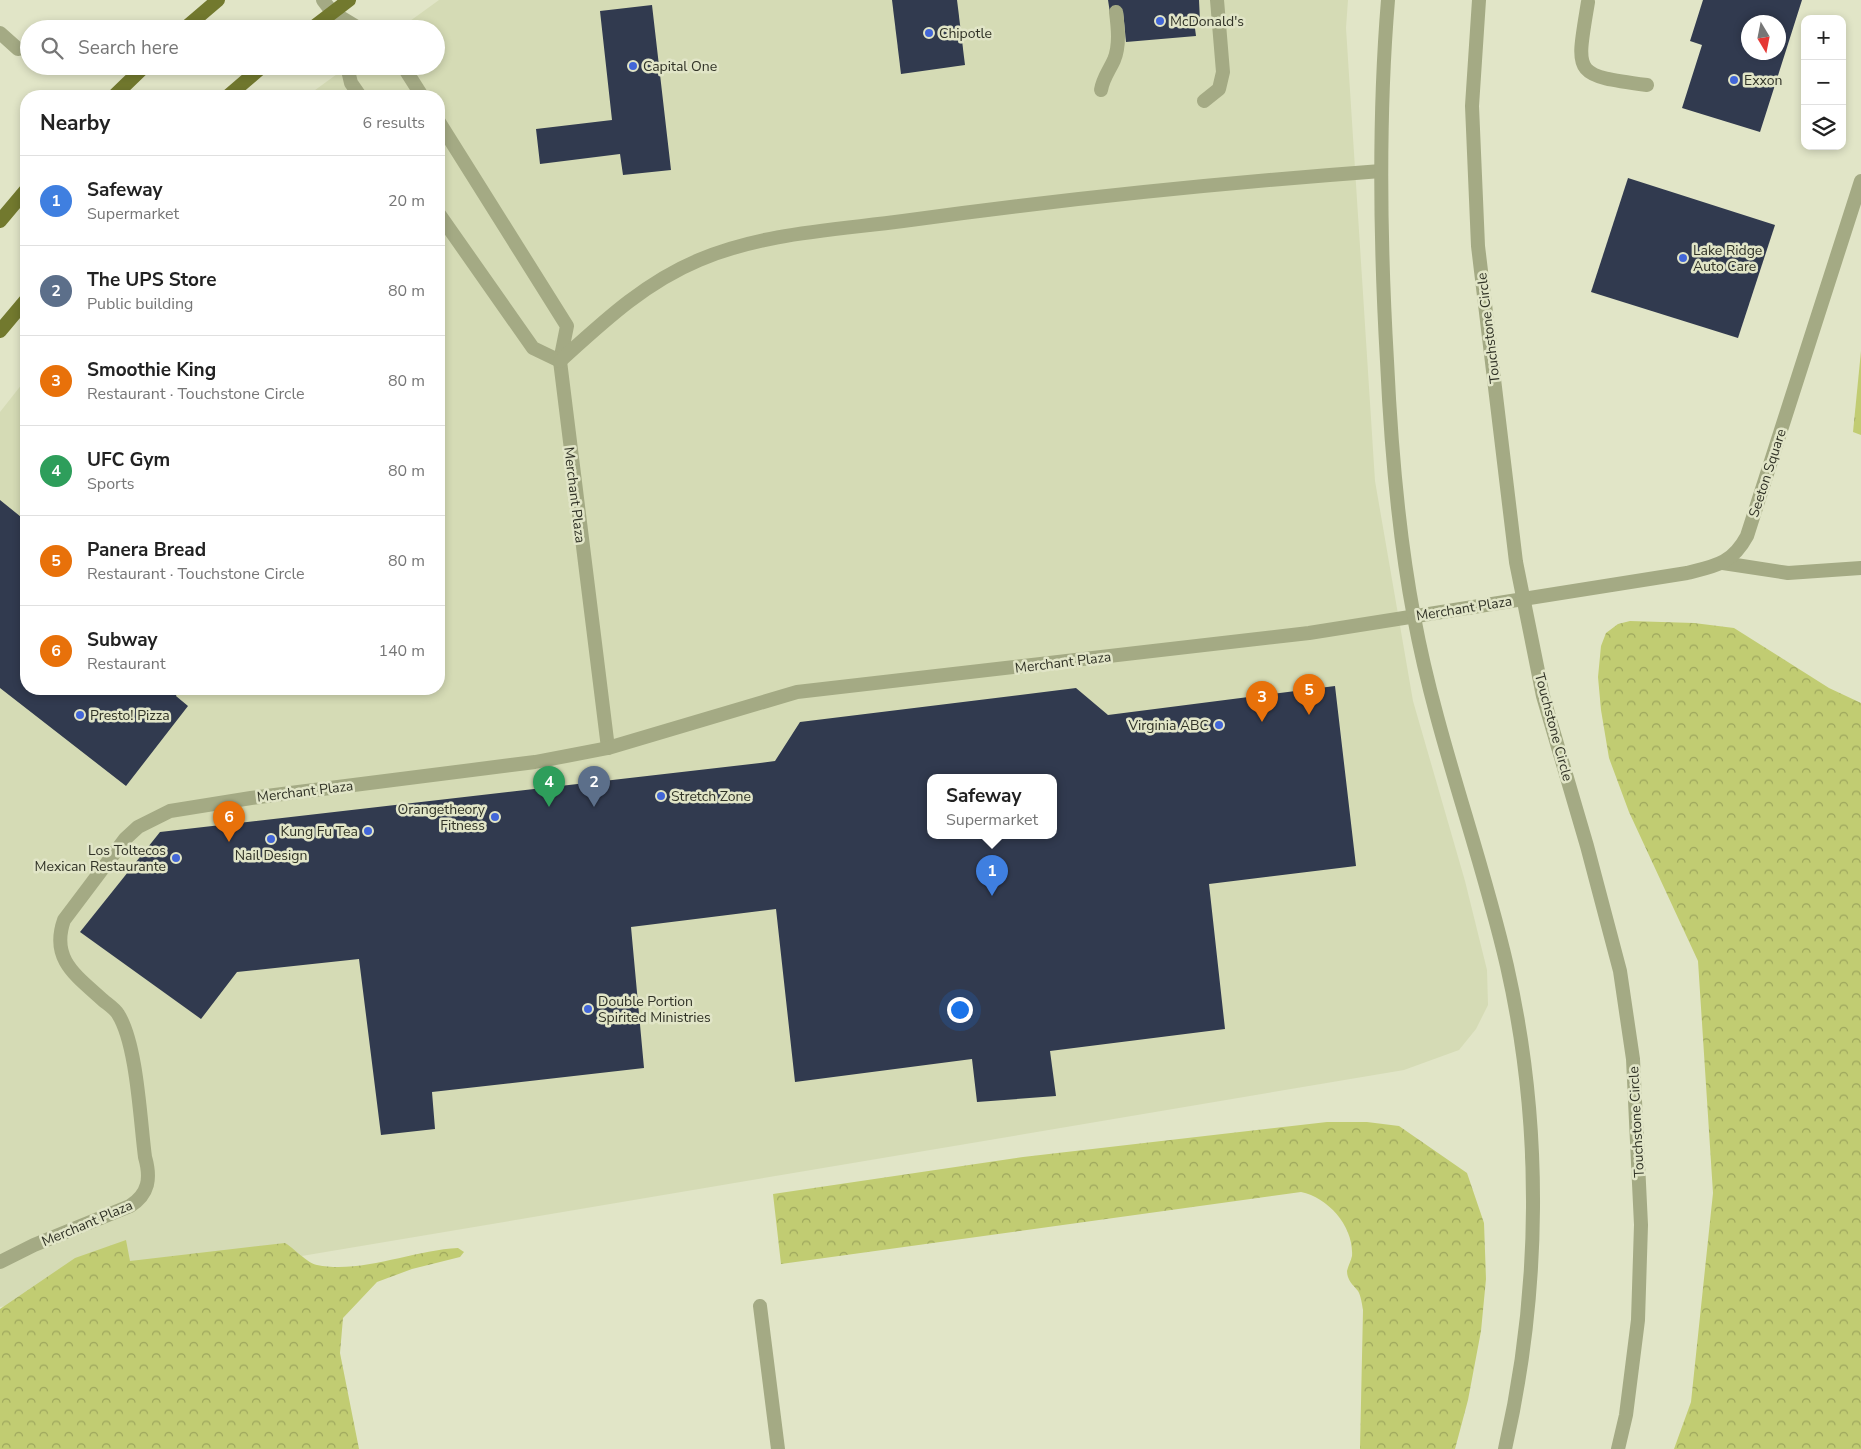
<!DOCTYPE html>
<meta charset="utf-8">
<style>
body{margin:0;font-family:"Nunito Sans",sans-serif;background:#f6f6f6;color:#222}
.controls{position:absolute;right:15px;top:15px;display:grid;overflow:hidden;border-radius:10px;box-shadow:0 2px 8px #0003}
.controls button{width:45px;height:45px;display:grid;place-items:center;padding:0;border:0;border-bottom:1px solid #e0e0e0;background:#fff;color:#222;font:25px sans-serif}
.compass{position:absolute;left:1741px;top:15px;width:45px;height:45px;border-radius:50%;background:#fff;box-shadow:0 2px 8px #0003;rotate:170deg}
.you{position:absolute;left:959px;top:1009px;width:18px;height:18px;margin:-12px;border:4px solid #fff;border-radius:50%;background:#1a73e8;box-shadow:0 0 0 8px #1a73e833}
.badge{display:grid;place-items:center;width:32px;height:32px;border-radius:50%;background:#4266d8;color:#fff;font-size:16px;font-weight:700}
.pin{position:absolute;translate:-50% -41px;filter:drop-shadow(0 1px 2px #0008)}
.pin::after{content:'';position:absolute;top:26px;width:18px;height:15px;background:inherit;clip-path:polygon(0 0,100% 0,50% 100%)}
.popup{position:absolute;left:927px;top:774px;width:130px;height:65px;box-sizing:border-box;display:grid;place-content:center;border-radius:10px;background:#fff;filter:drop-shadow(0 1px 4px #0005);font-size:16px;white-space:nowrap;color:#767676}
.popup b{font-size:19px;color:#222}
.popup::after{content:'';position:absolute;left:50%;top:100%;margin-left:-10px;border:10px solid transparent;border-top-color:#fff}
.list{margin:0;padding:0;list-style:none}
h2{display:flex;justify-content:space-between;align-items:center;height:65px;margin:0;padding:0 20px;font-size:21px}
h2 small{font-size:16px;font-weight:400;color:#767676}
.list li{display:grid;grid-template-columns:32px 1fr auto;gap:15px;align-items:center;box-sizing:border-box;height:90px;padding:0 20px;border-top:1px solid #e0e0e0}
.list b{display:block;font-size:19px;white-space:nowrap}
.list p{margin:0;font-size:16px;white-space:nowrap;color:#767676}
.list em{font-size:16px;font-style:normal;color:#767676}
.icon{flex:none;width:28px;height:28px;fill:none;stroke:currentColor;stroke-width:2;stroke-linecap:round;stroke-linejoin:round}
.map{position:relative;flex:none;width:1861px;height:1449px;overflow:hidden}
.search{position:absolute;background:#fff;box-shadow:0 2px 8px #0003;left:20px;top:20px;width:425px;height:55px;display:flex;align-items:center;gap:12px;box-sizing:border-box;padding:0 18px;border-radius:28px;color:#767676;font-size:19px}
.panel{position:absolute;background:#fff;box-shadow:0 2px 8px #0003;left:20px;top:90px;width:425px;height:605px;border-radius:20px}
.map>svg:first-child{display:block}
.built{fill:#d5dbb5;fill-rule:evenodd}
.grass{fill:url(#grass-tufts)}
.forest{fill:url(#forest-crowns)}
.building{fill:#313a4f;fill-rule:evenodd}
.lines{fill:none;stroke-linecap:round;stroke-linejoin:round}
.service{stroke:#a4aa84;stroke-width:14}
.minor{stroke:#a4aa84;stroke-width:14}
.primary{stroke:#72792e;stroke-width:14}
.poi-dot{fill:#4266d8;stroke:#e1e5c7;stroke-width:2}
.labels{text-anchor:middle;stroke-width:5;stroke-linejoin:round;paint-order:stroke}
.poi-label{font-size:14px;fill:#303226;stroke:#e1e5c7;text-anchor:start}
.street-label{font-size:14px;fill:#303226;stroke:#e1e5c7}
</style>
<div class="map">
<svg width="1861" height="1449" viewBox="0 0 1861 1449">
<defs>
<pattern id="grass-tufts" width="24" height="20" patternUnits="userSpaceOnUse" patternTransform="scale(1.25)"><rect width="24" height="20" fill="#c1cc72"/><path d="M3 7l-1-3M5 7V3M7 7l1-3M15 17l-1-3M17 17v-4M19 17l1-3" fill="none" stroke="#9da65d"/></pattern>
<pattern id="forest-crowns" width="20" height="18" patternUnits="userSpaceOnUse" patternTransform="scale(1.25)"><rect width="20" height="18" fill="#c1cc72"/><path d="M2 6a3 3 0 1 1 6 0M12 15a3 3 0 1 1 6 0" fill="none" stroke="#9da65d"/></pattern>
</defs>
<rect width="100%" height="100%" fill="#e1e5c7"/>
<path class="built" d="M439,0H1348L1346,28L1375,481L1413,701L1465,881L1487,970L1488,1005L1476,1029L1459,1050L1404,1070L0,1307V412L26,379V689H439V96H307L348,66H436V29H399ZM931,777H1053V835H931Z"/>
<path class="grass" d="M1861,351V435L1853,432Z"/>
<g class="forest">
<path d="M1630,621L1694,623L1734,628L1829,688L1861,703V1449H1674L1691,1402L1713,1193L1698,961L1629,812L1609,758L1601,710L1598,677L1601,646L1606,633L1618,624Z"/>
<path d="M1327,1122H1367L1399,1126L1467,1173L1484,1223L1486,1279L1481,1331L1468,1400L1455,1449H1360L1363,1310C1362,1304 1361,1296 1358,1291C1353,1285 1347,1280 1347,1271C1348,1266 1351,1261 1352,1256C1354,1227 1329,1198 1301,1192L781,1264L773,1194L1023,1157Z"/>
<path d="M126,1240L130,1261L285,1243C294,1248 307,1263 317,1265C362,1274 413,1250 458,1248L464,1252L460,1257L412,1269L377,1282L343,1318L340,1353L359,1449H0V1309L75,1258Z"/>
</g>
<g class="building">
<path d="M892,0H957L965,65L901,74Z"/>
<path d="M1108,0H1199L1200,21H1194L1196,36L1126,42L1123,11L1110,13Z"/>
<path d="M1703,0H1802L1760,132L1682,108L1702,45L1690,41ZM1748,22H1778V52H1748Z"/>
<path d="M652,5L671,170L623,175L620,154L540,164L536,129L612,120L600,11Z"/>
<path d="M1628,178L1775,225L1738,338L1591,292Z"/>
<path d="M0,500L26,521V689H179L176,696L188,706L126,786L0,688Z"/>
<path d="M1335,686L1356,866L1209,884L1225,1029L1050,1051L1056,1096L977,1102L972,1059L795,1082L776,909L631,927L644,1068L432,1092L435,1129L381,1135L359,959L237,972L201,1019L80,932L160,832L760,763L775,761L800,722L1076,688L1108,715ZM931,777H1053V835H931Z"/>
</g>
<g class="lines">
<g class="service">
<path d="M1588,2C1576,75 1572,75 1647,85"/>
<path d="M332,12L360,29"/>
<path d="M347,66L351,83L360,96"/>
<path d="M403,66L422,96"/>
<path d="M1101,90C1103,78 1109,71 1114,60C1120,45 1118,28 1116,12"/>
<path d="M1204,101L1219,89L1223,72L1217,0"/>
<path d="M439,122L567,326L560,361L608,748"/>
<path d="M439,214L533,348L560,361"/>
<path d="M560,361C603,322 644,283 699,260C762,233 835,230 903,221C1062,199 1221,183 1381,171"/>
<path d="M1723,563L1788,573L1861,568"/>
<path d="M0,1262L34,1245L130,1206C149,1194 151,1178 145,1157C140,1119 137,1044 118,1014C115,1009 109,1005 104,1001C77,976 50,960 64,920L125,839L138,827L170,811L251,798L535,762L608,748L797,692L1309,633L1687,573C1715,566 1732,564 1747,536L1861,181"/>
<path d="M760,1306L778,1449"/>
</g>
<g class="minor">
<path d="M323,0L332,12"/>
<path d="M1388,0C1378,120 1380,241 1387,361C1391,447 1398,533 1414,617C1436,736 1480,849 1507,966C1543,1125 1541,1291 1505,1449"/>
<path d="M1479,0L1472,106L1478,246L1516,562L1543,696L1587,846L1620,971L1633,1059L1641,1225L1638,1320L1626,1415L1618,1449"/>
<path d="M0,33L18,49"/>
</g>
<g class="primary">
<path d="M184,29L218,0"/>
<path d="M311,29L349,0"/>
<path d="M114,96L145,66"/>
<path d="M228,96L263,66"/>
<path d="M0,221L26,190"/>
<path d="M0,331L26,300"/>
</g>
</g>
<g class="poi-dot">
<circle cx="1160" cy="21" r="5"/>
<circle cx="929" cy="33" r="5"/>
<circle cx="633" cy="66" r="5"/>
<circle cx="1734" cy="80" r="5"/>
<circle cx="1683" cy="258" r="5"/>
<circle cx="80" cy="715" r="5"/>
<circle cx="1219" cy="725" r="5"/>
<circle cx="661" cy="796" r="5"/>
<circle cx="495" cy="817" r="5"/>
<circle cx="368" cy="831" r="5"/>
<circle cx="271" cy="839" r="5"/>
<circle cx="176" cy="858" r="5"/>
<circle cx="588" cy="1009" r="5"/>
</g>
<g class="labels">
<g class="poi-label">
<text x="1170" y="26">McDonald's</text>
<text x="939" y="38">Chipotle</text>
<text x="643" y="71">Capital One</text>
<text x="1744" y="85">Exxon</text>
<text x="1693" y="255">Lake Ridge<tspan x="1693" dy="16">Auto Care</tspan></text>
<text x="90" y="720">Presto! Pizza</text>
<text x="1209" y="730" text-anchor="end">Virginia ABC</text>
<text x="671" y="801">Stretch Zone</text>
<text x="485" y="814" text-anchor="end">Orangetheory<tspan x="485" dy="16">Fitness</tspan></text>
<text x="358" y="836" text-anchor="end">Kung Fu Tea</text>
<text x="166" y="855" text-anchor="end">Los Toltecos<tspan x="166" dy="16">Mexican Restaurante</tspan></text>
<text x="271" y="860" text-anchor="middle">Nail Design</text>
<text x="598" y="1006">Double Portion<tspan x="598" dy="16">Spirited Ministries</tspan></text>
</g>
<g class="street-label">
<text transform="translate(1488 328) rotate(-97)" y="5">Touchstone Circle</text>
<text transform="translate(1767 473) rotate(-72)" y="5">Seeton Square</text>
<text transform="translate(575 495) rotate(83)" y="5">Merchant Plaza</text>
<text transform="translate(1464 608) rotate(-9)" y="5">Merchant Plaza</text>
<text transform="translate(1063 662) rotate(-7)" y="5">Merchant Plaza</text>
<text transform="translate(1554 727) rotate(75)" y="5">Touchstone Circle</text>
<text transform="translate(305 791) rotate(-7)" y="5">Merchant Plaza</text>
<text transform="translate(1636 1122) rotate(-93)" y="5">Touchstone Circle</text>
<text transform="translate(87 1223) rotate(-23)" y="5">Merchant Plaza</text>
</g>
</g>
</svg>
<div class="controls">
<button>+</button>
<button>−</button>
<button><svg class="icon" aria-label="layers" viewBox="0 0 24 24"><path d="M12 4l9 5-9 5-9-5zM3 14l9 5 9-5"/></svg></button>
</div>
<svg class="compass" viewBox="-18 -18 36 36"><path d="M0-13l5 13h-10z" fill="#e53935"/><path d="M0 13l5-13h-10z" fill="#767676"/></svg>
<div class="you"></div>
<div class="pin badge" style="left:992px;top:896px;background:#3f7fe0">1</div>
<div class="popup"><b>Safeway</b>Supermarket</div>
<div class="pin badge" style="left:594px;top:807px;background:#5c6f8a">2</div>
<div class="pin badge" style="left:1262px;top:722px;background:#e8710a">3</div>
<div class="pin badge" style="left:549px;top:807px;background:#2e9e5b">4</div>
<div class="pin badge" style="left:1309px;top:715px;background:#e8710a">5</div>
<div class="pin badge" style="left:229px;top:842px;background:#e8710a">6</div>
<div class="search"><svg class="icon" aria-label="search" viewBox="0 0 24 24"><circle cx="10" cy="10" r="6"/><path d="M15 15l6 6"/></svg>Search here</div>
<section class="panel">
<h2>Nearby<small>6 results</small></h2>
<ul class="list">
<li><span class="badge" style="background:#3f7fe0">1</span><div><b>Safeway</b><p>Supermarket</p></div><em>20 m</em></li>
<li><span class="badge" style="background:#5c6f8a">2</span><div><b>The UPS Store</b><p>Public building</p></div><em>80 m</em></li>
<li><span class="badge" style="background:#e8710a">3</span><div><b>Smoothie King</b><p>Restaurant · Touchstone Circle</p></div><em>80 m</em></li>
<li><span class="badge" style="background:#2e9e5b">4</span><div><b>UFC Gym</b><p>Sports</p></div><em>80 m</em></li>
<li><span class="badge" style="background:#e8710a">5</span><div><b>Panera Bread</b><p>Restaurant · Touchstone Circle</p></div><em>80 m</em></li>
<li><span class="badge" style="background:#e8710a">6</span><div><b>Subway</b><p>Restaurant</p></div><em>140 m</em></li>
</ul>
</section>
</div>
